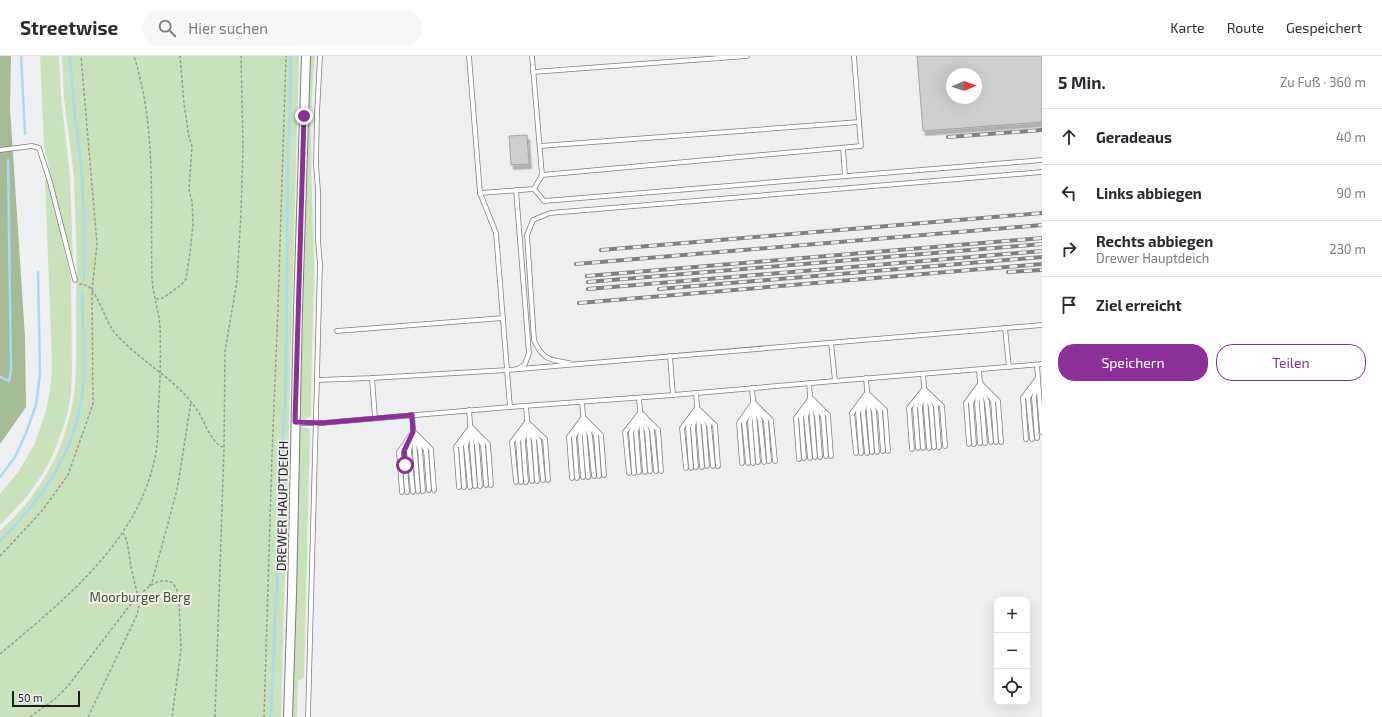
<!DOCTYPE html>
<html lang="de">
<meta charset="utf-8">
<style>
body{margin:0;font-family:"Exo 2",sans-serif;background:#f7f7f7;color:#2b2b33}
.controls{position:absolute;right:12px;bottom:12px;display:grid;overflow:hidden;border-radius:8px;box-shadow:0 4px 16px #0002}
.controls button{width:36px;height:36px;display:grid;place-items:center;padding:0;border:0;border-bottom:1px solid #e1e1e2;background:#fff;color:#2b2b33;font:20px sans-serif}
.compass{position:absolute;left:946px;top:12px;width:36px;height:36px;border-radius:50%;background:#fff;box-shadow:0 4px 16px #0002;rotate:88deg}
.scale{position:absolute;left:12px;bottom:10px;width:68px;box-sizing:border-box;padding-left:4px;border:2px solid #1c1c1d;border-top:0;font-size:11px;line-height:14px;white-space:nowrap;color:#1c1c1d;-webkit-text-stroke:3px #eeeff1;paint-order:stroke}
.stop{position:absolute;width:12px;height:12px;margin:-9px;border:3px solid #8d2f99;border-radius:50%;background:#fff}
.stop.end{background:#8d2f99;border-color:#fff;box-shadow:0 1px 4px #0008}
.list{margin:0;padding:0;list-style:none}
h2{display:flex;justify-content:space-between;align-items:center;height:52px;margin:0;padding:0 16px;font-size:17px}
h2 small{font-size:13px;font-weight:400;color:#7c7c81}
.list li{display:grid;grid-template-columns:26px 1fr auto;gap:12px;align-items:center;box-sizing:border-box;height:56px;padding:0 16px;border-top:1px solid #e1e1e2}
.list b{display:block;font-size:15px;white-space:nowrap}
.list p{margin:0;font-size:13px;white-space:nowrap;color:#7c7c81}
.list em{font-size:13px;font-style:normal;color:#7c7c81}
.actions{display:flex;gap:8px;padding:12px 16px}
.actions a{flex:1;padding:9px 0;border:1px solid #8d2f99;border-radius:16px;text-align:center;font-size:14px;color:#8d2f99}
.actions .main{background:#8d2f99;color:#fff}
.icon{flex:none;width:22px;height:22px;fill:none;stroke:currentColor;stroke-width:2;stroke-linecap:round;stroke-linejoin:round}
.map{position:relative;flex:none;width:1042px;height:661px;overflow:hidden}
header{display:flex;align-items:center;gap:24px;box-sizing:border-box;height:56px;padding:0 20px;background:#fff;border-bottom:1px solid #e1e1e2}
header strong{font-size:19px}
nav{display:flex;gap:22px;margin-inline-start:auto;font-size:14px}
.search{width:280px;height:36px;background:#f7f7f7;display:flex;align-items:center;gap:10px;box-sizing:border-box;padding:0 14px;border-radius:22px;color:#7c7c81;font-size:15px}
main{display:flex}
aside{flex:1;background:#fff}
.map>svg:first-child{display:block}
.green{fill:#cae2bc}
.forest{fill:#a4bb96}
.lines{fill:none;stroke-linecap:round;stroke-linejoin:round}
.stream{stroke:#a9daed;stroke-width:2.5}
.building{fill:#d0cdcd;stroke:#a5a3a2;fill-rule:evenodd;filter:url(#shadow)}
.lane-casing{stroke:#7c7d7e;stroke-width:5.5}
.street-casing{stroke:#7c7d7e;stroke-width:10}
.path{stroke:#979899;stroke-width:1.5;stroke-dasharray:3 2;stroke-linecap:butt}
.lane{stroke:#fff;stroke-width:4}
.street{stroke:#fff;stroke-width:8}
.rail-casing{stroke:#7f8081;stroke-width:4}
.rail{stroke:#eeeff1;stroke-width:2.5;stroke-dasharray:8;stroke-linecap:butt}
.route{stroke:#8d2f99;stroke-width:5}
.labels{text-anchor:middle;stroke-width:4;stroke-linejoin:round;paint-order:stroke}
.street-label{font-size:13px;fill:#1c1c1d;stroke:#eeeff1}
.park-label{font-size:13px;fill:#385621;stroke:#eeeff1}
</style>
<header>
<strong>Streetwise</strong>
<div class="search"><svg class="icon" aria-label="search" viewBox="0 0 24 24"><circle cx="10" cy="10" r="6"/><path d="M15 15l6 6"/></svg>Hier suchen</div>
<nav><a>Karte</a><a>Route</a><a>Gespeichert</a></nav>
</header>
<main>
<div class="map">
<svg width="1042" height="661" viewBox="0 0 1042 661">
<defs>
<filter id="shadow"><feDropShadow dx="2.5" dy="4.5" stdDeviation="0" flood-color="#0004"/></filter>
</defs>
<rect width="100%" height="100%" fill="#eeeff1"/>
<g class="green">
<path d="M40,0H59L61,41L70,120L73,203L71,201L44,91Z"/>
<path d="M62,0H299L281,661H0V475C10,465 21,455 29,444C59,406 75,360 76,312C77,280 75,249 77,217L74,121L64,42Z"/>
<path d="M308,0H315C308,67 312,135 314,203C315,224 313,245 313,266C312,298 311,329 311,360C307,363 304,364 299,362L300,313Z"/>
<path d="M45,123L48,125L71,223L72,316L71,337L68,356L60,380L51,403L42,419L28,439L0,469V438L19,415L35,387L46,355L50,334L52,313L51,279Z"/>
<path d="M300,371L309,372L310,375L304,621L298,625L297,661H291L298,372Z"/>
</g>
<path class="forest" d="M0,0H11L10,52L25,281L26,351L0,388Z"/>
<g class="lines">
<g class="stream">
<path d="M21,0L25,78"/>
<path d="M70,0C72,40 78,79 82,119C85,154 84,188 84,223"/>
<path d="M0,321L9,325L11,314L8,104"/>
<path d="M0,421L15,401L26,377L36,349L40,317L38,216"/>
<path d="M0,485C47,439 80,388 84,321C85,293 83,264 82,235"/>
<path d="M271,661L286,315L288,117L291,0"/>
</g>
</g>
<g class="building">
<path d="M917,0H1042V66L923,75ZM952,18H976V42H952Z"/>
<path d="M527,79L529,108L511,109L509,80Z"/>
</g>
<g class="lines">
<g class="lane-casing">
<g id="lane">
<path d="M469,0L480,137L496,177L510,351"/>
<path d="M532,0L542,119L861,90L859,66"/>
<path d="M533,16L747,0"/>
<path d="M540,90L859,66L854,0"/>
<path d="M843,92L845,120"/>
<path d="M0,94L32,90L39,92L50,126L75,224"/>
<path d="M534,133L544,145L1042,104"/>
<path d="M516,134L529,297L525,308L518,313"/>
<path d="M480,137L534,133L542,119"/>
<path d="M1005,272L1009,311"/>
<path d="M337,275L503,262"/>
<path d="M831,287L835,325"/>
<path d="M670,300L673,339"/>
<path d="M569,307C549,304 542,303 534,284L527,179L533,164L550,157L1042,116"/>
<path d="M1037,309L1042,376"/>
<path d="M979,314L985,387"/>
<path d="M923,318L929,392"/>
<path d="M372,322L375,362"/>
<path d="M866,322L872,396"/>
<path d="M317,324L372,322L507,314L1042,269"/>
<path d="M809,327L815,401"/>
<path d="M981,328L998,345L1001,386"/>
<path d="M1036,329L1034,342L1037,382"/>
<path d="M752,332L758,406"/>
<path d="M924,333L942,350L945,390"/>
<path d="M979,334L977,347L980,387"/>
<path d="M983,334L987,346L991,386"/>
<path d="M987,336L993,345L996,386"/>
<path d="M696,337L702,411"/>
<path d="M867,337L885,354L888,395"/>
<path d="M923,339L920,351L923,392"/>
<path d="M926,339L931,351L934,391"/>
<path d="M930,341L936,350L939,391"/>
<path d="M639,342L645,416"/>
<path d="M811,342L828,359L831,400"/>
<path d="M866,343L863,356L867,397"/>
<path d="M869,343L874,355L877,396"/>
<path d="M582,346L588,421"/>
<path d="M873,346L880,355L883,395"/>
<path d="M754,347L771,364L775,405"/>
<path d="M809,348L806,361L810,402"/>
<path d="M813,348L817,360L820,401"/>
<path d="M526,350L532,425"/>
<path d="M816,351L823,360L826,400"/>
<path d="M697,352L715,369L718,410"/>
<path d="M752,353L750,366L753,407"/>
<path d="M756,353L760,365L764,406"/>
<path d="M469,354L475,430"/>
<path d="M760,356L766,365L769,405"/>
<path d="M641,357L658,374L661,415"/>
<path d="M696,358L693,371L696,411"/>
<path d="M699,358L704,370L707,410"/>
<path d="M412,359L418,435"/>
<path d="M703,360L709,369L713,410"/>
<path d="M584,362L601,379L604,419"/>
<path d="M639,363L636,376L639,416"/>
<path d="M642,363L647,375L650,415"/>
<path d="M646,365L652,374L656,415"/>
<path d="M527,366L545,383L548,424"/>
<path d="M295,367H322L510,351L673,339L835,325L1042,308"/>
<path d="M582,368L580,381L583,421"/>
<path d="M586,368L590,380L594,420"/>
<path d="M589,370L596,379L599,420"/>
<path d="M471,371L488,388L491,429"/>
<path d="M526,372L523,385L526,426"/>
<path d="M529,372L534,384L537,425"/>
<path d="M533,375L539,384L543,424"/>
<path d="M414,376L431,393L434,434"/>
<path d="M469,377L466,390L470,431"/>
<path d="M473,377L477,389L480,430"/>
<path d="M476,380L483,389L486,429"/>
<path d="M412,382L409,395L413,436"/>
<path d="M416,382L420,394L423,435"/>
<path d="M1026,383L1023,342L1037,323"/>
<path d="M1032,383L1028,342L1033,332"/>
<path d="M419,385L426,394L429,434"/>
<path d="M969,388L966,347L980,328"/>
<path d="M974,388L971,347L976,337"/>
<path d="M918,392L915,352L919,342"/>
<path d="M912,393L909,352L924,333"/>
<path d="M856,397L852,357L867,337"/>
<path d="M861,397L858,356L863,347"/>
<path d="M804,402L801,361L806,352"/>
<path d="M799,403L796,362L810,343"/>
<path d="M742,407L739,367L753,347"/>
<path d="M748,407L744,366L749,357"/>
<path d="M686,412L682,372L697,352"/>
<path d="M691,412L688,371L693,361"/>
<path d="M629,417L625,376L640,357"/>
<path d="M634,417L631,376L636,366"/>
<path d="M572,422L569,381L583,362"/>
<path d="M577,422L574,381L579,371"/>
<path d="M516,426L512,386L527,366"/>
<path d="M521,426L518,385L523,376"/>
<path d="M459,431L456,391L470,372"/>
<path d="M464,431L461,390L466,381"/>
<path d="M402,436L399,396L413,376"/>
<path d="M407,436L404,395L409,385"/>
<path d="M308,661L320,208L318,184V135L316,108L317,58L320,0"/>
</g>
</g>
<g class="street-casing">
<path id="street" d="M288,661L292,538L298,253L306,0"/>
</g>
<g class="path">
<path d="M79,228C82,228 85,229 88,230C98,237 106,267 115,277C141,307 178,323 199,357C205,367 212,388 223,391"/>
<path d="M156,243L163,242L181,229L186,223L190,197L193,168L192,145L189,134L192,90L189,81L184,48L180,0"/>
<path d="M0,500L42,455L68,419L93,348L92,235L97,188L81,0"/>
<path d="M149,530L152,526L177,434L191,346"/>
<path d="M0,598C65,543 141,484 156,396C158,384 158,371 158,359C160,330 161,300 160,271C159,255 153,239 152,223C150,148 157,73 134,0"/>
<path d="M30,661L55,643L68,630L134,544C145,534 158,519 173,527L177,534L179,546L181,594L172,661"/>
<path d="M88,661L137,559L139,550L138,541L131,511L127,485L123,477"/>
<path d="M215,661L224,393L225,295L237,225L241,158L243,89L241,0"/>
<path d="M264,661L272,399L278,252L286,0"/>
</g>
<use href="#lane" class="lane"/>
<use href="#street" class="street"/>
<g class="rail-casing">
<g id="rail">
<path d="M948,81L1042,74"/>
<path d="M601,194L1042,157"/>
<path d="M576,208L1042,169"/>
<path d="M1008,216L1042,214"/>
<path d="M587,220L1042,182"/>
<path d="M588,226L1042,188"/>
<path d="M588,233L1042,195"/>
<path d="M659,233L1042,201"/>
<path d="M579,247L1042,208"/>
</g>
</g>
<use href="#rail" class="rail"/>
</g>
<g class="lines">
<path class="route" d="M304,60L295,366L322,367L412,359L413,376L404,395L405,409"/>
</g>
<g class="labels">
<g class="street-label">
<text transform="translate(282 450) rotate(-89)" y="5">DREWER HAUPTDEICH</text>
</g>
<g class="park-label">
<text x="140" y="546">Moorburger Berg</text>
</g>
</g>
</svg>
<div class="controls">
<button>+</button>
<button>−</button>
<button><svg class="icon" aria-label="locate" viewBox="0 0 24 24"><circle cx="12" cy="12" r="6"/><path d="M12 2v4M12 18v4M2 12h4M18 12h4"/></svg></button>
</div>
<svg class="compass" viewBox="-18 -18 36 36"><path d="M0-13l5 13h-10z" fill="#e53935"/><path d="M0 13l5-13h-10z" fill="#7c7c81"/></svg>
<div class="scale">50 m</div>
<div class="stop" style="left:405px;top:409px"></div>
<div class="stop end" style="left:304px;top:60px"></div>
</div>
<aside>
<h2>5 Min.<small>Zu Fuß · 360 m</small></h2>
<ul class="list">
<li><svg class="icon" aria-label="ahead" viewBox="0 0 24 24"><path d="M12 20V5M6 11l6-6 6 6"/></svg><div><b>Geradeaus</b></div><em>40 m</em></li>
<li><svg class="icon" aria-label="left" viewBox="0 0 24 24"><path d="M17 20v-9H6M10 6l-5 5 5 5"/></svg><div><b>Links abbiegen</b></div><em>90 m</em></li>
<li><svg class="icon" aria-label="right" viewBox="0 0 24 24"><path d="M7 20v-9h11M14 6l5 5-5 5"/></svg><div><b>Rechts abbiegen</b><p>Drewer Hauptdeich</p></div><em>230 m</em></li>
<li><svg class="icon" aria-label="arrive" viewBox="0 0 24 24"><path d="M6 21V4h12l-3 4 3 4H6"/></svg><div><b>Ziel erreicht</b></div></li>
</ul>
<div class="actions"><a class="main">Speichern</a><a>Teilen</a></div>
</aside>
</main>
